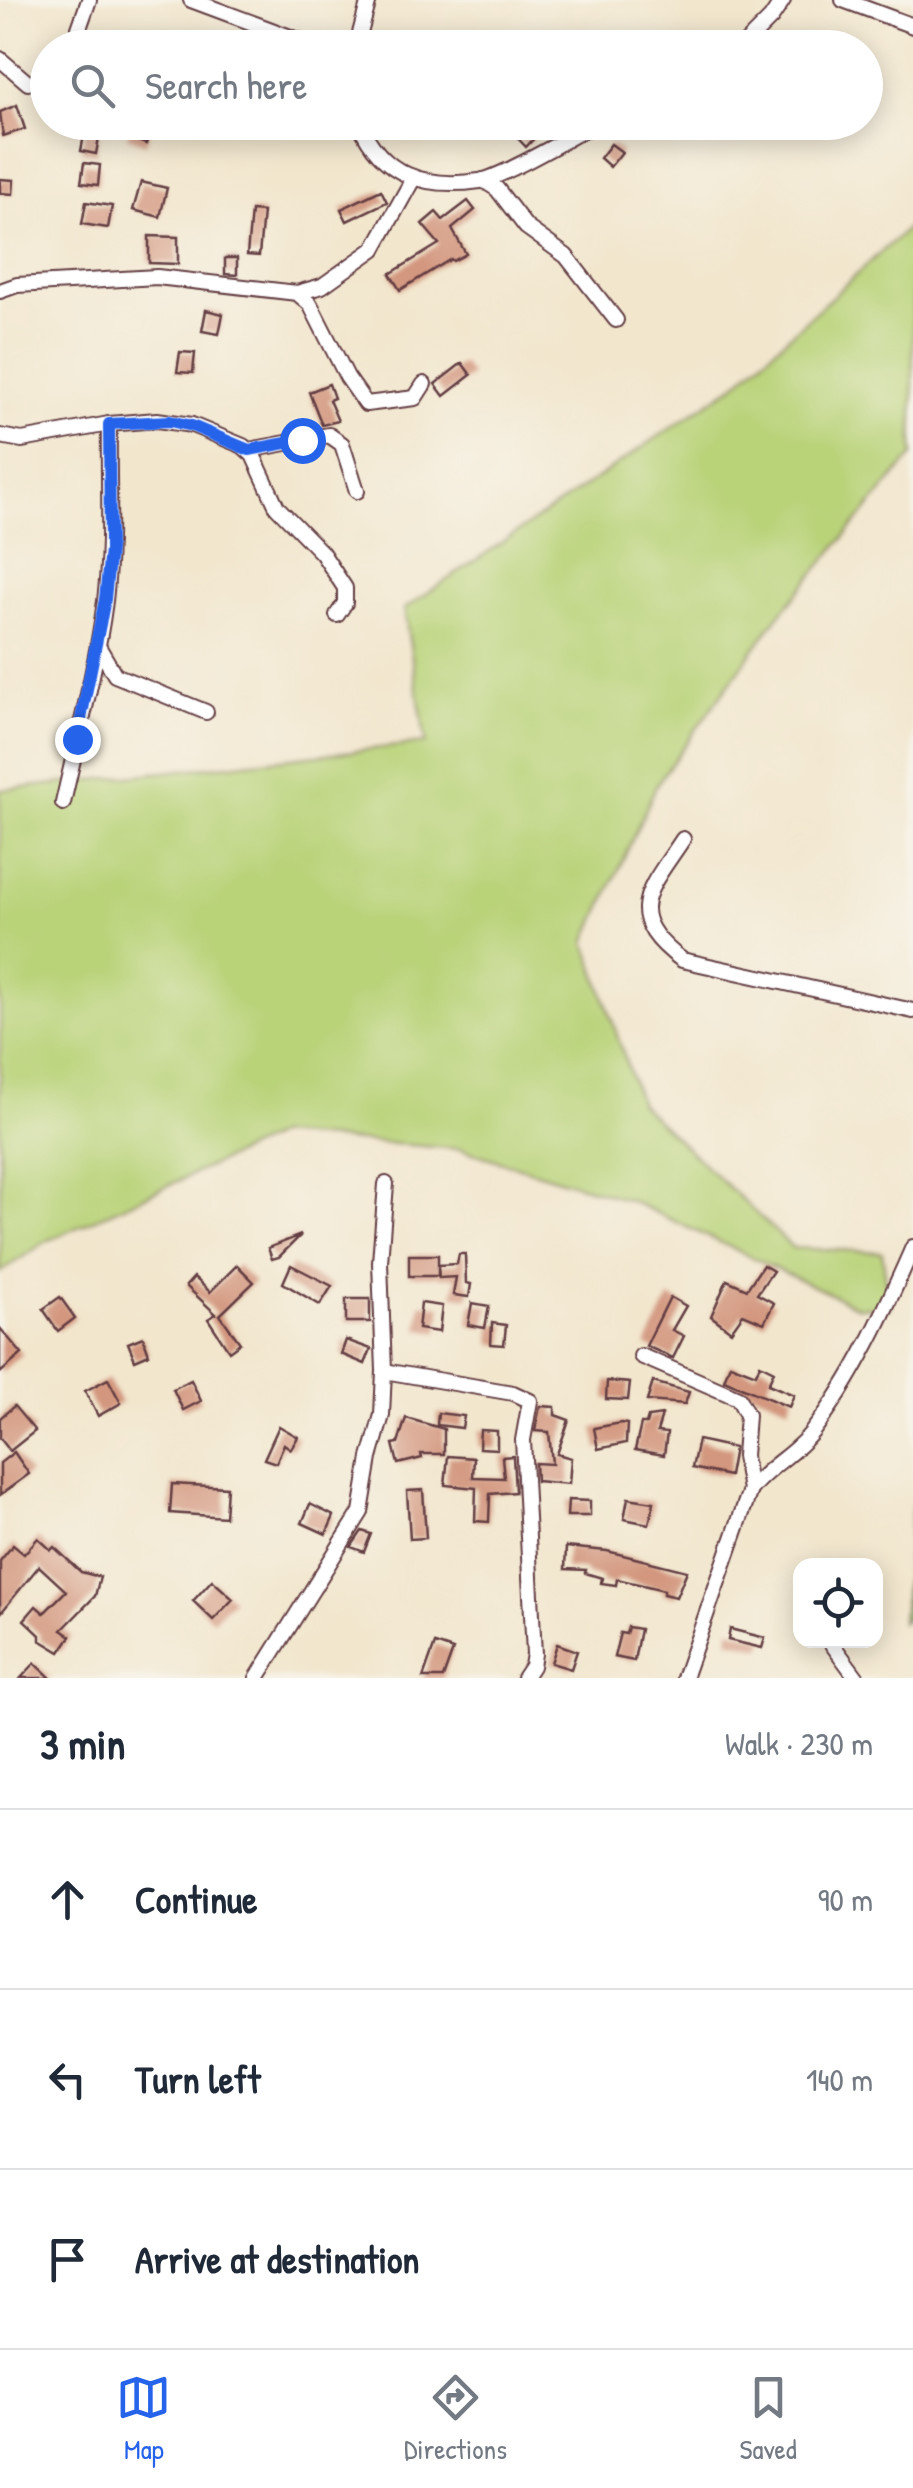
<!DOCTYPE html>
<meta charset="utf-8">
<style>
body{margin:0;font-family:"Patrick Hand",sans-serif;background:#f6f6f7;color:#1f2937}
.controls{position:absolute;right:30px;bottom:30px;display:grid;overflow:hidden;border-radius:20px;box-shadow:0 5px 25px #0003}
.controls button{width:90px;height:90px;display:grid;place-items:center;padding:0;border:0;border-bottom:2px solid #e0e1e3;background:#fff;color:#1f2937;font:50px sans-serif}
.stop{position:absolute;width:30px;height:30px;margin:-22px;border:8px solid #2563eb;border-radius:50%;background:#fff}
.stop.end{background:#2563eb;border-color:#fff;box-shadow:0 2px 10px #0008}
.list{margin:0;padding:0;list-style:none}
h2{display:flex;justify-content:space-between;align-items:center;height:130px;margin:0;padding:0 40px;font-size:42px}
h2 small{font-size:32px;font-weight:400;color:#747a83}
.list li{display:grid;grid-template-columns:65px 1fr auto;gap:30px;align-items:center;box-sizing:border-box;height:180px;padding:0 40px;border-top:2px solid #e0e1e3}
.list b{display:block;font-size:38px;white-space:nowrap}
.list em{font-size:32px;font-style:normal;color:#747a83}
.icon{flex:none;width:55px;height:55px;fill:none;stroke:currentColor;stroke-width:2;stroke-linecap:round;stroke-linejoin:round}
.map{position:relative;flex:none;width:913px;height:1678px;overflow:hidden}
.search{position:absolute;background:#fff;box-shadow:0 5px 25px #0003;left:30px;right:30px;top:30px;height:110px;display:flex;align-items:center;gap:25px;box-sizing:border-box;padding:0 35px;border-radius:55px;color:#747a83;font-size:38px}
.sheet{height:670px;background:#fff}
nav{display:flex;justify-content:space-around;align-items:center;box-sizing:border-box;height:140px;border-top:2px solid #e0e1e3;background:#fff;font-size:28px;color:#747a83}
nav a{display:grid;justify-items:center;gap:5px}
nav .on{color:#2563eb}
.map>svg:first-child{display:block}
.green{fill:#b9d379;stroke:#827952;stroke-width:2.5}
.forest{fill:#92b569;stroke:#6e6a4a;stroke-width:2.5}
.building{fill:#d3967e}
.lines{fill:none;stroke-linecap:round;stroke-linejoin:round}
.street-casing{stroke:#633d43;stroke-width:18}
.street{stroke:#fff;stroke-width:14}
.route{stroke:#2563eb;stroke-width:12}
</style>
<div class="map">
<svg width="913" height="1678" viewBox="0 0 913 1678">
<rect width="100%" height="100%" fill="#f7f3e8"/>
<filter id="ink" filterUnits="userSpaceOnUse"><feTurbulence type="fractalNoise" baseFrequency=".01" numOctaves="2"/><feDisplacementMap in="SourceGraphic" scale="20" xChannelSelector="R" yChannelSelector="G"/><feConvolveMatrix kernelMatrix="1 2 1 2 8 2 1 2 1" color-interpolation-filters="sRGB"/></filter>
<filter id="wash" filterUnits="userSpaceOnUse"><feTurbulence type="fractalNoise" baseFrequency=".0048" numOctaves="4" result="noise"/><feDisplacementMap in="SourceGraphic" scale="40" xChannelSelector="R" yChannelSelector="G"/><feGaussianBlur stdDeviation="2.25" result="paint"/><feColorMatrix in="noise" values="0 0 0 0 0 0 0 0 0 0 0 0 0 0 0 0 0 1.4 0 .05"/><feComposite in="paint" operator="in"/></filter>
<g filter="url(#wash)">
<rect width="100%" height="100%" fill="#f2e6cd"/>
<path class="green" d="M913,223V455L776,619L658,782L586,942L640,1104L793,1248L882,1252L890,1307H858L631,1201L460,1149L278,1135L47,1241L0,1272V790L426,743L404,609L736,384Z"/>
<path class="forest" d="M913,1502V1613L902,1623Z"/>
<g id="blocks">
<g class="building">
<path d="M17,105L25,129L3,136L0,112Z"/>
<path d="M132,122L152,125L146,144L127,137Z"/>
<path d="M518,122H531L540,132L526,147L510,130Z"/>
<path d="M85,130L100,132L96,154L81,151Z"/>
<path d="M611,144L622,152L610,167L600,158Z"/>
<path d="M84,163L100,165L98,185L81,183Z"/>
<path d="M0,179L14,180L13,194L0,193Z"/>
<path d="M141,182L167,188L160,217L133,210Z"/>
<path d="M381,190L387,202L347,221L341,209Z"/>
<path d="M468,201L475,210L452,229L466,254L453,261L451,259L400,290L390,274L439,244L422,224L436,212L443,220Z"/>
<path d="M86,202L112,206L108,228L82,224Z"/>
<path d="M251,211L263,212L259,256L247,255Z"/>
<path d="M149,236L178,237V264L149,263Z"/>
<path d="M225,258H237V275L225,274Z"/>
<path d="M206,310L223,314L219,334L202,331Z"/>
<path d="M180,352L195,353L193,373L177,372Z"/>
<path d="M462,363L471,375L444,396L435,384Z"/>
<path d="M329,384L334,398L329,400L338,421L322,425L309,392Z"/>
<path d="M301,1235L279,1257L272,1259L268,1248Z"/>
<path d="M459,1254H465L466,1283L471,1284L469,1297L453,1295L456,1277L439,1278L438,1266V1276H409V1255H438V1265L457,1264Z"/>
<path d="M237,1265L254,1282L220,1315L240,1343L229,1351L208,1319L216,1314L186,1286L194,1277L210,1292Z"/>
<path d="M291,1265L332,1286L320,1305L283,1283Z"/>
<path d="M763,1265L773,1271L757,1294L774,1303L764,1323L743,1314L731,1331L711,1316L727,1280L747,1289Z"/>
<path d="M60,1297L75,1318L58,1331L43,1309Z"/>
<path d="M670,1297L686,1306L672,1330L684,1336L673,1358L646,1346Z"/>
<rect x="346" y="1299" width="24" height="23"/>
<path d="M421,1303L442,1306L439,1332L418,1329Z"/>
<path d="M472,1303L489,1306L485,1328L468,1325Z"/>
<path d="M492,1323L506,1325L504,1345L491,1344Z"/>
<path d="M0,1328L22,1354L0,1373Z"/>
<path d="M143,1337L149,1354L135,1360L128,1343Z"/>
<path d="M346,1340L371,1349L365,1364L341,1354Z"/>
<path d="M730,1364L756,1374L760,1364L774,1371L768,1384L794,1395L789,1407L724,1380Z"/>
<path d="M108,1379L121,1403L98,1416L85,1391Z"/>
<path d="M191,1380L201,1401L183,1410L173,1389Z"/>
<path d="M607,1381L630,1383L628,1400L606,1399Z"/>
<path d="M653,1382L689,1392L685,1404L647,1401Z"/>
<path d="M14,1406L35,1431L10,1451L0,1438V1418Z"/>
<path d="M540,1406L555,1407V1415L569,1420L557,1454L571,1458L569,1484L536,1481L535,1463L552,1464L549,1432L535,1431Z"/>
<path d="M438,1413L464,1416L462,1428L437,1425Z"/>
<path d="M662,1415L657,1432L667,1433L664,1455L635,1450L641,1424H646L648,1417Z"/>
<path d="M406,1418L444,1429V1454H421L422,1458L398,1464L393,1444L398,1443Z"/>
<path d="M621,1423L627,1424L626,1443L598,1449L594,1428Z"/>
<path d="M279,1426L298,1437L291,1449L284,1444L276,1463L264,1459Z"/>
<path d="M480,1430L497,1431V1449L479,1448Z"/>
<path d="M698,1440L734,1448L729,1476L692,1468Z"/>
<path d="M14,1452L29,1474L0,1495V1463Z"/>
<path d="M448,1456L474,1458L473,1477L504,1478L502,1457L513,1456L515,1492L490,1494L489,1522L475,1521L476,1488L445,1485Z"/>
<path d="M172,1484L227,1487L225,1517L170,1513Z"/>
<path d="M423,1490L426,1538L410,1539L407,1491Z"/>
<path d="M628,1498L654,1502L649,1524L624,1519Z"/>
<path d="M568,1500L590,1501V1516H567Z"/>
<path d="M310,1504L334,1516L326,1534L302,1523Z"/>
<path d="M362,1531L371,1534L364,1552L351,1547Z"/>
<path d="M38,1538L51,1550L54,1547L81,1572L100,1577L95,1596L62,1630L71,1636L60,1652L40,1640V1635L24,1620L36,1606L44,1613L66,1591L39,1566L0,1614V1561L13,1545L24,1554Z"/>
<path d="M566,1547L607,1551L687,1571L676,1597L663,1594L664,1590L617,1579L616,1585L601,1583L602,1578L585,1573L586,1570L565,1569Z"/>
<path d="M212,1580L233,1599L213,1620L193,1601Z"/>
<path d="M628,1627L640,1629L634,1661L614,1657L620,1633L626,1634Z"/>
<path d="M730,1629L765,1638L762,1648L728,1640Z"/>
<path d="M435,1644L453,1650L443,1678H423Z"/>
<path d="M557,1644L577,1651L571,1669L551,1663Z"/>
<path d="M35,1663L51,1678H21Z"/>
</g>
</g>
</g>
<g filter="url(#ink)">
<use href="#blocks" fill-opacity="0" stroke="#633d43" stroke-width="2.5"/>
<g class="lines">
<g class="street-casing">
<g id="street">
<path d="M191,0L320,48"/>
<path d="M843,0L913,26"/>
<path d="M72,48L89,0"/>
<path d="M356,48L369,0"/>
<path d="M741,48L771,18L783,0"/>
<path d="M0,59L28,83"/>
<path d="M359,122C382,176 424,189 480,181C505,176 572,136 598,122"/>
<path d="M483,180L497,189L526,227L566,256L616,320"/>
<path d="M0,291L17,285L157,277L297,293L322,286L374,249L413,179"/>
<path d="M297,293L310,304L347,377L366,404L415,398L424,384"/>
<path d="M0,436L22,440L109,424L157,420L192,425L243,446L253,455L277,507L322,553L345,588V603L337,615"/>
<path d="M249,450L329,435L342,444L357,491"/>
<path d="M98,646L115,675L206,712"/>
<path d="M63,803C78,736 96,669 105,601C112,542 108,483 109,424"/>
<path d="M683,839C650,889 620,914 682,960L913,1011"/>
<path d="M641,1356L738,1398L747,1415L744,1456L750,1490"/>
<path d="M384,1371L513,1393L530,1401L523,1440L534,1654L532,1666L524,1678"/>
<path d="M829,1640L857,1678"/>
<path d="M257,1678L361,1512L370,1458L382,1415L384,1371L380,1262L386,1184"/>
<path d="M684,1678L750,1490C767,1467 794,1455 812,1432C855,1377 885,1311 913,1247"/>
</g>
</g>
<use href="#street" class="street"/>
</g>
</g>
<g class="lines" filter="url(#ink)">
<path class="route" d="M77,739L105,599L110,550L109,424L170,421L192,426L249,450L302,440"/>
</g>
</svg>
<div class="controls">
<button><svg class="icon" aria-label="locate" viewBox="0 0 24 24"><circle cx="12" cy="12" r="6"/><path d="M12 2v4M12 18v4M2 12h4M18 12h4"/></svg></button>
</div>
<div class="stop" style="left:302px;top:440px"></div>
<div class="stop end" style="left:77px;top:739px"></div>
<div class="search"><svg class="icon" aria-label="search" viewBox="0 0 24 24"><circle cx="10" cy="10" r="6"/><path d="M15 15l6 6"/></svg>Search here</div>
</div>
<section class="sheet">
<h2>3 min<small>Walk · 230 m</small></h2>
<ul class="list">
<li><svg class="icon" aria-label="ahead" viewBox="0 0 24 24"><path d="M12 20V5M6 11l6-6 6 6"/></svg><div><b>Continue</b></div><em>90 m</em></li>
<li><svg class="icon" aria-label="left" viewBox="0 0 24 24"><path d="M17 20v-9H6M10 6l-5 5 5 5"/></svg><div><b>Turn left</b></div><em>140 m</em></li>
<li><svg class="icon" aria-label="arrive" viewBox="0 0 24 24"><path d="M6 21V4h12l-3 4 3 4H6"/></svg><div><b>Arrive at destination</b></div></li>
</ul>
</section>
<nav>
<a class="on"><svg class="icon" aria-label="map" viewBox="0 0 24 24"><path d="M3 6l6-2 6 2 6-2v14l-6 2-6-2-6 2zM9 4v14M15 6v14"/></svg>Map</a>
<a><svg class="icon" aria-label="directions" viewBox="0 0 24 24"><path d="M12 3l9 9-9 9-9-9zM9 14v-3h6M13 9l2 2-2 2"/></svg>Directions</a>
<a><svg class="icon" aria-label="saved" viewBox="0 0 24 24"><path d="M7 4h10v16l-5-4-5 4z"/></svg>Saved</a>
</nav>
